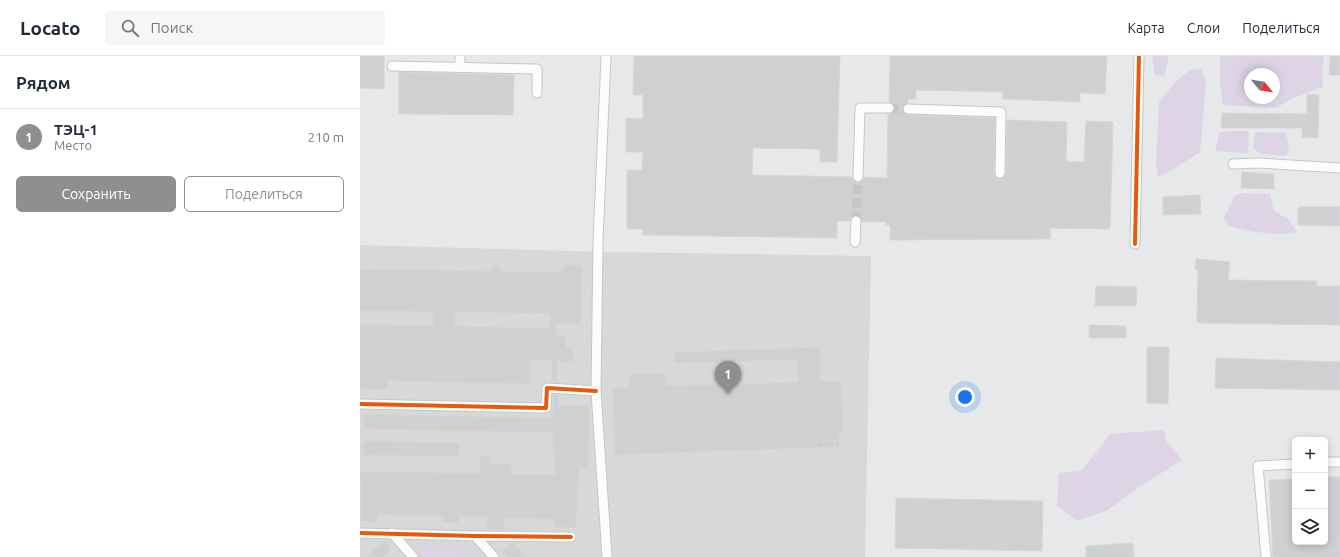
<!DOCTYPE html>
<html lang="ru">
<meta charset="utf-8">
<style>
body{margin:0;font-family:Ubuntu,sans-serif;background:#f6f6f7;color:#1f2937}
.controls{position:absolute;right:12px;bottom:12px;display:grid;overflow:hidden;border-radius:6px;box-shadow:0 2px 10px #0003}
.controls button{width:36px;height:36px;display:grid;place-items:center;padding:0;border:0;border-bottom:1px solid #e0e1e3;background:#fff;color:#1f2937;font:20px sans-serif}
.compass{position:absolute;left:884px;top:12px;width:36px;height:36px;border-radius:50%;background:#fff;box-shadow:0 2px 10px #0003;rotate:120deg}
.you{position:absolute;left:605px;top:341px;width:14px;height:14px;margin:-10px;border:3px solid #fff;border-radius:50%;background:#1a73e8;box-shadow:0 0 0 6px #1a73e833}
.badge{display:grid;place-items:center;width:26px;height:26px;border-radius:50%;background:#908e8e;color:#fff;font-size:13px;font-weight:700}
.pin{position:absolute;translate:-50% -33px;filter:drop-shadow(0 1px 2px #0008)}
.pin::after{content:'';position:absolute;top:21px;width:14px;height:12px;background:inherit;clip-path:polygon(0 0,100% 0,50% 100%)}
.list{margin:0;padding:0;list-style:none}
h2{display:flex;justify-content:space-between;align-items:center;height:52px;margin:0;padding:0 16px;font-size:17px}
h2 small{font-size:13px;font-weight:400;color:#747a83}
.list li{display:grid;grid-template-columns:26px 1fr auto;gap:12px;align-items:center;box-sizing:border-box;height:56px;padding:0 16px;border-top:1px solid #e0e1e3}
.list b{display:block;font-size:15px;white-space:nowrap}
.list p{margin:0;font-size:13px;white-space:nowrap;color:#747a83}
.list em{font-size:13px;font-style:normal;color:#747a83}
.actions{display:flex;gap:8px;padding:12px 16px}
.actions a{flex:1;padding:9px 0;border:1px solid #908e8e;border-radius:6px;text-align:center;font-size:14px;color:#908e8e}
.actions .main{background:#908e8e;color:#fff}
.icon{flex:none;width:22px;height:22px;fill:none;stroke:currentColor;stroke-width:2;stroke-linecap:round;stroke-linejoin:round}
.map{position:relative;flex:none;width:980px;height:501px;overflow:hidden}
header{display:flex;align-items:center;gap:24px;box-sizing:border-box;height:56px;padding:0 20px;background:#fff;border-bottom:1px solid #e0e1e3}
header strong{font-size:19px}
nav{display:flex;gap:22px;margin-inline-start:auto;font-size:14px}
.search{width:280px;height:36px;background:#f6f6f7;display:flex;align-items:center;gap:10px;box-sizing:border-box;padding:0 14px;border-radius:6px;color:#747a83;font-size:15px}
main{display:flex}
aside{flex:1;background:#fff}
.map>svg:first-child{display:block}
.industrial{fill:#d6d8da}
.green{fill:#ddd4e5;fill-rule:evenodd}
.building{fill:#ced0d1;stroke:#d5d8da;fill-rule:evenodd}
.lines{fill:none;stroke-linecap:round;stroke-linejoin:round}
.minor-tunnel{stroke:#c5c5c6;stroke-width:9;stroke-dasharray:9 4.5;stroke-linecap:butt}
.minor-casing{stroke:#c5c6c7;stroke-width:11}
.minor{stroke:#fbfcfc;stroke-width:9}
.rail{stroke:#dfe0e0;stroke-width:2;stroke-dasharray:1 5;stroke-linecap:butt}
.cycleway-casing{stroke:#fff;stroke-width:6}
.cycleway{stroke:#e8590c;stroke-width:4}
</style>
<header>
<strong>Locato</strong>
<div class="search"><svg class="icon" aria-label="search" viewBox="0 0 24 24"><circle cx="10" cy="10" r="6"/><path d="M15 15l6 6"/></svg>Поиск</div>
<nav><a>Карта</a><a>Слои</a><a>Поделиться</a></nav>
</header>
<main>
<aside>
<h2>Рядом<small></small></h2>
<ul class="list">
<li><span class="badge">1</span><div><b>ТЭЦ-1</b><p>Место</p></div><em>210 m</em></li>
</ul>
<div class="actions"><a class="main">Сохранить</a><a>Поделиться</a></div>
</aside>
<div class="map">
<svg width="980" height="501" viewBox="0 0 980 501">
<rect width="100%" height="100%" fill="#e6e8ea"/>
<path class="industrial" d="M0,189L248,196L511,200L505,501H0Z"/>
<g class="green">
<path d="M792,0H809L804,20L795,19Z"/>
<path d="M860,0H964L962,12L963,31L933,42L916,52L863,49L860,28ZM890,18H914V42H890Z"/>
<path d="M841,13L846,26L840,96L812,114L798,121L796,107L799,46L818,23L829,15Z"/>
<path d="M868,75H889L888,97L855,95L860,76Z"/>
<path d="M895,76L926,77L929,90L927,100L901,98L893,92Z"/>
<path d="M883,137L910,138L914,155L928,163L937,176C914,181 890,175 868,170L864,162L874,140Z"/>
<path d="M804,374L806,385L822,404L784,428L746,455L717,465L697,450L699,417L721,415L737,396L750,378Z"/>
<path d="M107,489L108,492L97,501H65L55,490Z"/>
</g>
<g class="building">
<path d="M0,0H24V33L0,32Z"/>
<path d="M274,0H480L477,106H460V93L393,92L392,119L492,121L495,126L498,127L503,124L504,121L527,122L528,58L532,57L535,52L534,49L529,46L530,0H747L745,38L720,37V46L643,43V36L556,34V43H548V47L543,50L542,53L545,58L548,59L635,62L634,117L635,120L640,123L643,122L646,117L647,64L707,66L706,105L724,106L726,65L753,66L750,173L690,172L691,183L530,184V169H526V166H502L500,160L496,159L491,161L490,165H477V182L283,179V173H267V114H282L283,96H266V62L283,63V39H273Z"/>
<path d="M970,0H980V19H969Z"/>
<path d="M39,16L154,19L153,59L39,58Z"/>
<path d="M947,38L959,39L958,82L942,81V72H861L862,57L947,58Z"/>
<path d="M882,116L914,118V133L881,132Z"/>
<path d="M840,139L841,158L803,159V141Z"/>
<path d="M938,151H980V170L938,169Z"/>
<path d="M836,203L870,206L868,224L957,225L956,230H980V269L837,267L838,214L835,213Z"/>
<path d="M132,209H140V215H203V209H222L221,268H196V279H206V293H213V306H197L198,327L192,326L191,305H170V328L27,325V334L0,333V268L73,269V256L0,255V213L132,215ZM95,256L189,258L190,272L95,270Z"/>
<path d="M736,230L777,231L776,250H735Z"/>
<path d="M729,269L766,270V282H729Z"/>
<path d="M460,291L461,325H481L483,377H479L480,391L255,399L253,332L270,331L269,318L306,317V330L438,326L437,304L314,307V296Z"/>
<path d="M787,291H809L808,348L787,347Z"/>
<path d="M856,302L980,306V334L855,332Z"/>
<path d="M193,338L198,339L199,349H230L228,412H219L216,472L194,471V463L145,462L144,474H126L127,461L99,460L98,467L82,466L83,460L18,459L17,466L1,465L0,415L120,417V399L130,400V407L152,408L151,418L194,419V410L193,377L3,373V358L193,362Z"/>
<path d="M3,385L99,387L98,401L3,399Z"/>
<path d="M965,421H980V501H913L909,424L935,423V486H965Z"/>
<path d="M536,442L683,445L682,495L535,492Z"/>
<path d="M24,484L32,493L24,501H6Z"/>
<path d="M152,486H153L165,501H146L141,495Z"/>
<path d="M773,487L774,501H726V490Z"/>
</g>
<g class="lines">
<g class="minor-tunnel">
<path d="M529,52L548,53"/>
<path d="M496,165L498,121"/>
</g>
<g class="minor-casing">
<g id="minor">
<path d="M246,0L238,186L236,335L247,501"/>
<path d="M32,10L177,13V37"/>
<path d="M100,11V0"/>
<path d="M548,53L641,56L640,117"/>
<path d="M873,108L898,107L980,112"/>
<path d="M498,121L500,52H529"/>
<path d="M495,186L496,165"/>
<path d="M775,188L779,0"/>
<path d="M0,348L186,352L187,332L236,335"/>
<path d="M965,406H980"/>
<path d="M0,477L115,480L211,481"/>
<path d="M32,477L53,501"/>
<path d="M115,480L134,501"/>
<path d="M906,501L898,410L935,408"/>
</g>
</g>
<use href="#minor" class="minor"/>
<g class="rail">
<path d="M769,0L765,151L770,188L781,209L790,223L831,271L847,283L882,296L923,299H980"/>
<path d="M13,57L149,61C193,53 220,43 239,0"/>
<path d="M752,156L758,0"/>
<path d="M691,175C706,178 721,181 735,188C756,197 781,224 798,239"/>
<path d="M219,323L225,276L242,0"/>
<path d="M444,386L479,385L492,383L903,364L980,388"/>
<path d="M679,501L745,464L838,407L935,394"/>
</g>
<g class="cycleway-casing">
<g id="cycleway">
<path d="M775,188L779,0"/>
<path d="M0,348L186,352L187,332L236,335"/>
<path d="M0,477L115,480L211,481"/>
</g>
</g>
<use href="#cycleway" class="cycleway"/>
</g>
</svg>
<div class="controls">
<button>+</button>
<button>−</button>
<button><svg class="icon" aria-label="layers" viewBox="0 0 24 24"><path d="M12 4l9 5-9 5-9-5zM3 14l9 5 9-5"/></svg></button>
</div>
<svg class="compass" viewBox="-18 -18 36 36"><path d="M0-13l5 13h-10z" fill="#e53935"/><path d="M0 13l5-13h-10z" fill="#747a83"/></svg>
<div class="you"></div>
<div class="pin badge" style="left:368px;top:338px">1</div>
</div>
</main>
